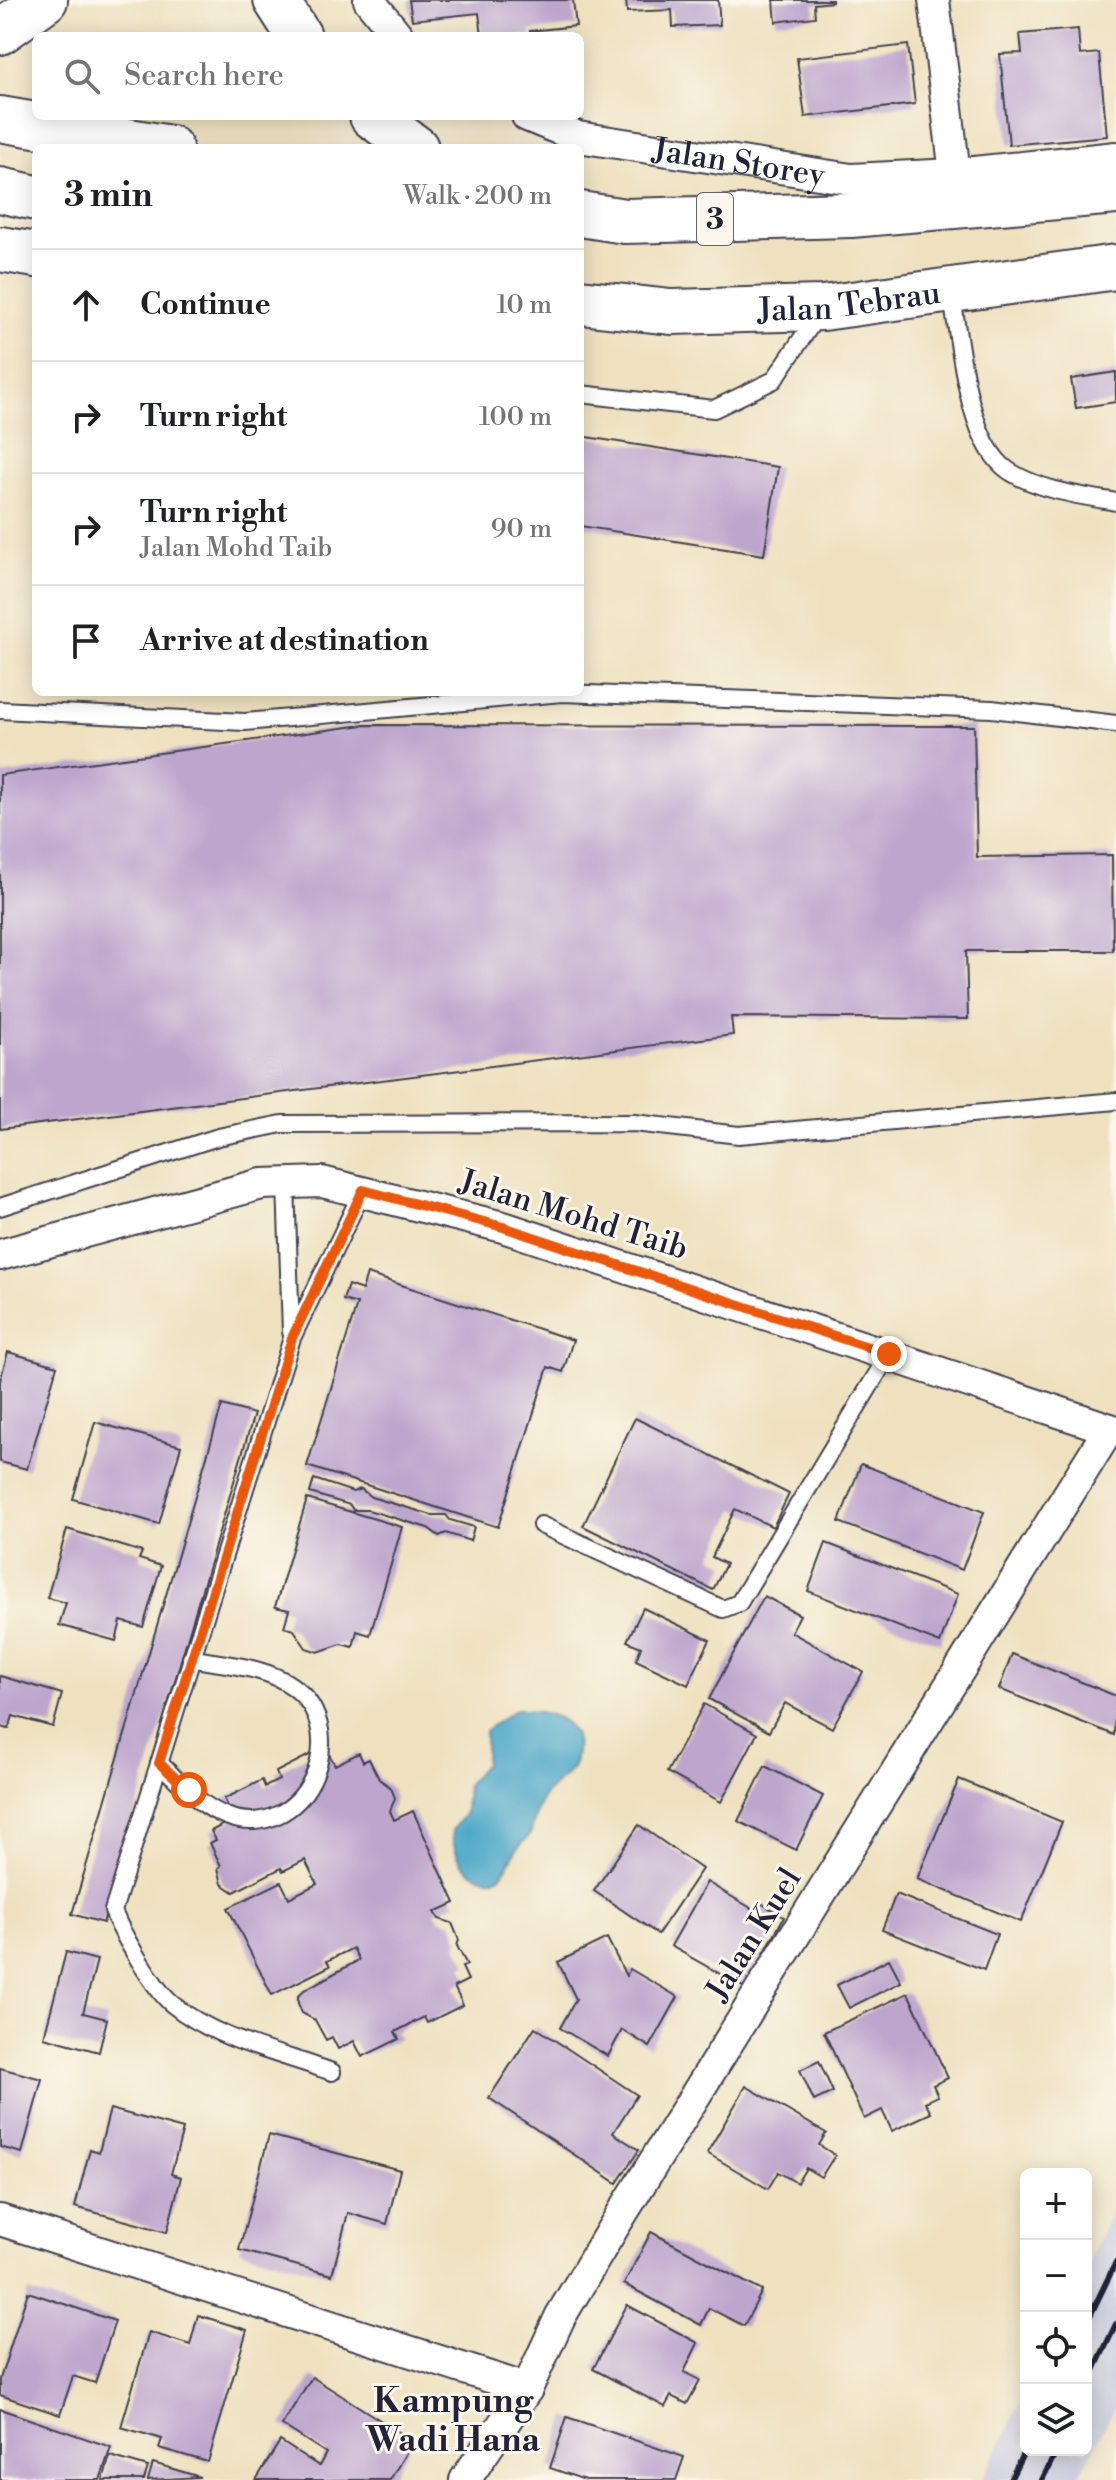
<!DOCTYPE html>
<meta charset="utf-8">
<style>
body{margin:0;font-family:"Libre Bodoni",serif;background:#f6f6f6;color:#202124}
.controls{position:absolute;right:24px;bottom:24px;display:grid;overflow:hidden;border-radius:12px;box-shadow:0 4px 20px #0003}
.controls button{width:72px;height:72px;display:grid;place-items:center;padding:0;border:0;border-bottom:2px solid #e0e0e0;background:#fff;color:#202124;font:40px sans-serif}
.stop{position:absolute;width:24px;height:24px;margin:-18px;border:6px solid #ea580c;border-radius:50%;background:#fff}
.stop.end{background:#ea580c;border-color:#fff;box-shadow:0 2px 8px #0008}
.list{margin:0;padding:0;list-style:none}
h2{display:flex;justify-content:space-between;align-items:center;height:104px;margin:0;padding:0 32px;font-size:34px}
h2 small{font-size:26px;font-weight:400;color:#757577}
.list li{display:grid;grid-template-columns:52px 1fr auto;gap:24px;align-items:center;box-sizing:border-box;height:112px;padding:0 32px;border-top:2px solid #e0e0e0}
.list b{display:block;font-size:30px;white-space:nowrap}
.list p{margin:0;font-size:26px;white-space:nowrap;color:#757577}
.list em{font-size:26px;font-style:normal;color:#757577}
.icon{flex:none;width:44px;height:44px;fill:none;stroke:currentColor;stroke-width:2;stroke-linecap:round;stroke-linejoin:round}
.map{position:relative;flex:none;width:1116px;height:2480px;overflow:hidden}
.search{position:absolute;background:#fff;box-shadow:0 4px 20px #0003;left:32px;top:32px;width:552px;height:88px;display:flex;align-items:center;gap:20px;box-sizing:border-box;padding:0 28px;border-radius:12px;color:#757577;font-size:30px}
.panel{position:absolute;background:#fff;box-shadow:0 4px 20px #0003;left:32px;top:144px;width:552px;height:552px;border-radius:12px}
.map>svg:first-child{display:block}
.industrial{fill:#c0c2dd}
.water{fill:#48a6c7;stroke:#356481;stroke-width:2}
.building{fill:#bda5cd}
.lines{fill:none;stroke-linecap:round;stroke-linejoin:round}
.service-casing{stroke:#413f4f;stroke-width:20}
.minor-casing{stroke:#413f4f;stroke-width:34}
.secondary-casing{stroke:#413f4f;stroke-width:48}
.trunk-casing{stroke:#413f4f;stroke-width:48}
.service{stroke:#fff;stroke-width:16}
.minor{stroke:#fff;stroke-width:30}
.secondary{stroke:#fff;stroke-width:44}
.trunk{stroke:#fff;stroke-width:44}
.rail{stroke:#22223b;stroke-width:6}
.route{stroke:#ea580c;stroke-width:10}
.labels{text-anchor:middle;stroke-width:6;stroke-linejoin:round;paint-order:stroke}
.shield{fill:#fbf7ec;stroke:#636270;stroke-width:2}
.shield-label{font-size:30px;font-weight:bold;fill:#22223b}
.street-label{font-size:32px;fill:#22223b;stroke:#fbf7ec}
.neighbourhood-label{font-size:34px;font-weight:bold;fill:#22223b;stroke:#fbf7ec}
</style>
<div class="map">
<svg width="1116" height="2480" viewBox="0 0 1116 2480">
<rect width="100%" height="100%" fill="#fbf7ec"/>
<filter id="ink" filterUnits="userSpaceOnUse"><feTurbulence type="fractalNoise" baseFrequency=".0125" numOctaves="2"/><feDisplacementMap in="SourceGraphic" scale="16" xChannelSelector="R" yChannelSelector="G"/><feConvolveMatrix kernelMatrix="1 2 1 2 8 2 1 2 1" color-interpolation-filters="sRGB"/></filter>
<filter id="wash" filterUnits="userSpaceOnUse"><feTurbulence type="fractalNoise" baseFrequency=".006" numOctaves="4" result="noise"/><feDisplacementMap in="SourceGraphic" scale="32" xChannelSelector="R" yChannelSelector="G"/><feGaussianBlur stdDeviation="1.8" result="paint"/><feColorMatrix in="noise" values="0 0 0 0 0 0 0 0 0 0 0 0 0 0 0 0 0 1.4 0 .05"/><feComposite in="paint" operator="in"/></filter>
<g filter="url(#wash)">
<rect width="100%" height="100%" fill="#efe1c0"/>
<path class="industrial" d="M1116,2201V2406L1077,2480H982L1026,2392V2450H1086V2266Z"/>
<path class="water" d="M516,1709C541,1711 581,1716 576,1752C575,1758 575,1764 571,1769C563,1780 549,1787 542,1799C535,1811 535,1822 530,1834C527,1841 518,1844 515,1852C504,1874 499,1888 472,1872C457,1863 453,1846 452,1830L465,1813L467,1784L485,1764V1731Z"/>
<g id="blocks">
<g class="building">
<path d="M409,0H573L576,26L530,31L531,36H482L479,13L412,20Z"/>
<path d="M626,0H718L720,25L673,27L672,10L627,12Z"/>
<path d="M774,0H832V2L814,4L815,17L776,22Z"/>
<path d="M1078,29L1080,55L1099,53L1107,136L1009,145L1000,54L1022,53L1020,34Z"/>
<path d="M908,45L915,104L805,117L797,58Z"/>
<path d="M1116,372V402L1076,408L1071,379Z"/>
<path d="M580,436L778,467L764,555L580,526Z"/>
<path d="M363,725L974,726L977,857L1112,855L1113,951H966L968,1019L731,1017L733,1035L0,1129V775Z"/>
<path d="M367,1274L573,1340L563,1372L548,1367L498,1527L307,1466L357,1304L343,1300L348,1285L362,1290Z"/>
<path d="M8,1352L57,1366L27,1469L0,1462V1381Z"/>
<path d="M222,1405L254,1414L103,1923L72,1914Z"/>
<path d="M635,1418L789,1494L773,1527L735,1509L712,1557L726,1564L713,1590L583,1526Z"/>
<path d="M95,1422L181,1446L159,1524L73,1499Z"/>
<path d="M861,1464L984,1512L962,1570L839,1522Z"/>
<path d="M314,1479L353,1492L361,1489L371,1497L432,1515H446L450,1520L474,1527L470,1541L446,1533L439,1536L428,1528L368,1510H353L350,1505L310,1493Z"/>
<path d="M307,1499L402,1527L370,1635L357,1631L353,1647L341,1644L318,1652L306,1648L294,1630L284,1627L289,1610L275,1607Z"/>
<path d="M67,1529L142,1552L139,1559L161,1566L143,1627L121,1621L116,1641L59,1625L66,1603L47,1598Z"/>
<path d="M826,1543L958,1594L940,1643L808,1591Z"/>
<path d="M764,1596L800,1615L791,1632L863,1672L832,1728L785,1703L769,1732L709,1699Z"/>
<path d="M643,1608L710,1640L688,1685L636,1660L641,1647L627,1641Z"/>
<path d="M1012,1654L1116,1696L1114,1735L999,1689Z"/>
<path d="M0,1676L62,1694L53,1727L13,1716L9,1729L0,1727Z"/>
<path d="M704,1704L757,1734L721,1802L667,1772Z"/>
<path d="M325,1747L335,1765L359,1753L363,1762L369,1759L379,1779L391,1788L395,1798L390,1811L394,1820L413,1811L455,1903L435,1912L439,1919L452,1923L459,1940L457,1946L467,1965L462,1967L468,1980L454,1987L463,2005L427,2023L424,2017L395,2032L399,2039L362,2057L354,2041L338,2049L332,2037L326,2040L315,2020L302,2013L298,2003V1996L304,1990L359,1960L353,1948L327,1961L330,1966L272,1995L228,1908L281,1882L289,1898L317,1884L305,1860L283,1871L281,1868L234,1892L222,1884L218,1868L221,1866L210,1843L216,1840L211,1831L234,1819L224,1799L262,1780L265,1787L279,1780L276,1772Z"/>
<path d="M765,1766L823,1796L796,1850L738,1821Z"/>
<path d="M959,1779L1062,1822L1021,1922L917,1879Z"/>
<path d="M639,1825L702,1869L658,1934L594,1891Z"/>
<path d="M707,1882L756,1911L761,1903L784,1917L745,1988L671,1946Z"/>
<path d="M896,1894L997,1934L984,1970L882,1930Z"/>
<path d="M607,1938L626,1976L630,1969L678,1997L650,2047L622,2030L608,2056L560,2028L576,1999L558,1962Z"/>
<path d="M66,1952L97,1960L83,2013L107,2019L99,2052L44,2037Z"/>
<path d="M889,1959L901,1982L849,2008L837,1985Z"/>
<path d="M908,1993L948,2078L933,2085L938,2096L925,2102L931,2113L892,2131L882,2110L864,2119L824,2032Z"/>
<path d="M535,2027L637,2095L613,2133L639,2150L617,2183L489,2098Z"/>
<path d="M819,2061L833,2092L814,2101L800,2070Z"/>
<path d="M0,2068L42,2079L22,2153L0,2147Z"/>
<path d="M746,2086L826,2133L819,2145L835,2155L821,2177L806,2168L797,2183L778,2172L768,2189L707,2153Z"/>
<path d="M110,2109L183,2129L171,2174L181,2177L167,2232L75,2207L90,2149L99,2152Z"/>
<path d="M269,2135L400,2170L387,2224L348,2213L332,2275L239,2250Z"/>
<path d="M651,2232L762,2291L744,2326L709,2308L701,2325L624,2284Z"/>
<path d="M28,2292L115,2321L95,2383L73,2376L60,2415L0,2395V2379Z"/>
<path d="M627,2305L698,2343L684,2372L700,2380L687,2404L671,2396L665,2407L593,2369Z"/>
<path d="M198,2315L247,2330L208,2462L159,2448L162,2439L121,2427L149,2332L190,2345Z"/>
<path d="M312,2377L413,2441L390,2480H256L280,2441L319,2466L326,2453L282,2425Z"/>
<path d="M0,2409L111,2447L100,2480H0Z"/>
<path d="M567,2417L684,2457L676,2480H585L550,2468Z"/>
<path d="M110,2456L148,2467L144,2480H103Z"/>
<path d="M153,2463L200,2477L148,2480Z"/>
</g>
</g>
</g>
<g filter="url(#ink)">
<use href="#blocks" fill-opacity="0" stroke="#413f4f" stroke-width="2"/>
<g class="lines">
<g class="service-casing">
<g id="service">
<path d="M951,291C960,340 966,442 1009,471C1038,490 1082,496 1116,502"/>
<path d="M580,394L714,409L774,380L819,313"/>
<path d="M0,710L245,722L562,693L992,709L1116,724"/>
<path d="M286,1183L291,1332"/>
<path d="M0,1207L218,1137L282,1124L634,1123L739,1135L1116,1101"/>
<path d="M541,1525L723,1609L739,1603L889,1354"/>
<path d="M159,1763C180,1782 199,1806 226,1816C303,1846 357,1732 292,1686C265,1666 223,1665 191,1658"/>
<path d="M332,2072C280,2053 216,2040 172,2004C154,1989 122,1934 113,1911L292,1338L363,1190"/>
</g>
</g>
<g class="minor-casing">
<g id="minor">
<path d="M369,0L398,36"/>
<path d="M934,0L955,174"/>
<path id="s1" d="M527,116L578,137L851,179L955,174L1116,157"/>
<path d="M0,1255L262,1184L322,1182L503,1227L1116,1431"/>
<path d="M0,2220L527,2389"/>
<path d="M465,2480L527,2389L560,2317L613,2228L1109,1429"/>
</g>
</g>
<g class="secondary-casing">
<g id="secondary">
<path d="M276,0L299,36"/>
<path d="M0,32L45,0"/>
<path d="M372,116L416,148"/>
</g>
</g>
<g class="trunk-casing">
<g id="trunk">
<path d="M0,119L170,148"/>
<path d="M0,190L36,198"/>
<path d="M580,214L625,221L851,215L1116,192"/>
<path d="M0,249L36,255"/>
<path id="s2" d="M580,302L671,312L823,308L1116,267"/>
</g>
</g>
<use href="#service" class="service"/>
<use href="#minor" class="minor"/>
<use href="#secondary" class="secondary"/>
<use href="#trunk" class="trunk"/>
<g class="rail">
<path d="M1086,2324L1116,2262"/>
<path d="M1086,2387L1116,2324"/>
<path d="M1010,2480L1026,2448"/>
<path d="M1042,2480L1057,2450"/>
</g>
</g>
</g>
<g class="lines" filter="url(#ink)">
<path class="route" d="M189,1790L159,1763L292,1338L363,1190L503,1227L889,1354"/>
</g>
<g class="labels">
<rect class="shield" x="697" y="193" width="36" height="52" rx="6"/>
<g class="shield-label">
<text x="715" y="229">3</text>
</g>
<g class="street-label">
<text dy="11" stroke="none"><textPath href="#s1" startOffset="218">Jalan Storey</textPath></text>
<text dy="11" stroke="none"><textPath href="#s2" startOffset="270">Jalan Tebrau</textPath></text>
<text transform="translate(574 1214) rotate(17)" y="11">Jalan Mohd Taib</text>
<text transform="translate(753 1934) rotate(-58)" y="11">Jalan Kuel</text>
</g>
<g class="neighbourhood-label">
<text x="453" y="2412">Kampung<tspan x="453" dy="39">Wadi Hana</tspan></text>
</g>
</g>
</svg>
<div class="controls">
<button>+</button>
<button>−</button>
<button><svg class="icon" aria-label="locate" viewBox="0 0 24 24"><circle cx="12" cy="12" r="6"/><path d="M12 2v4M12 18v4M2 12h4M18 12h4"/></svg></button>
<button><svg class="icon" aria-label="layers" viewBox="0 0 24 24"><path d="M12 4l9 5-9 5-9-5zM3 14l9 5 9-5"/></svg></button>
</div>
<div class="stop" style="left:189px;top:1790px"></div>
<div class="stop end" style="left:889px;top:1354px"></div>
<div class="search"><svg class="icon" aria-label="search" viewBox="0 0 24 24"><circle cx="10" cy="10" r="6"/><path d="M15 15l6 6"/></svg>Search here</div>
<section class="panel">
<h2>3 min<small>Walk · 200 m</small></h2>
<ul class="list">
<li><svg class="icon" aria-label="ahead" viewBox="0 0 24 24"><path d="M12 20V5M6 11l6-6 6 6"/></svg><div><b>Continue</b></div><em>10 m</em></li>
<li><svg class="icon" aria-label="right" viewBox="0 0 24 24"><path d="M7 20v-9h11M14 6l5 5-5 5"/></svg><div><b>Turn right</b></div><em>100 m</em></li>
<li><svg class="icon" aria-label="right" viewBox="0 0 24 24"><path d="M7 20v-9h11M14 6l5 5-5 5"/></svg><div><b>Turn right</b><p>Jalan Mohd Taib</p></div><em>90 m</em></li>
<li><svg class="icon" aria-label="arrive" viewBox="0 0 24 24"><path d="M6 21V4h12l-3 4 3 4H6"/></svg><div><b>Arrive at destination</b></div></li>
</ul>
</section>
</div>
